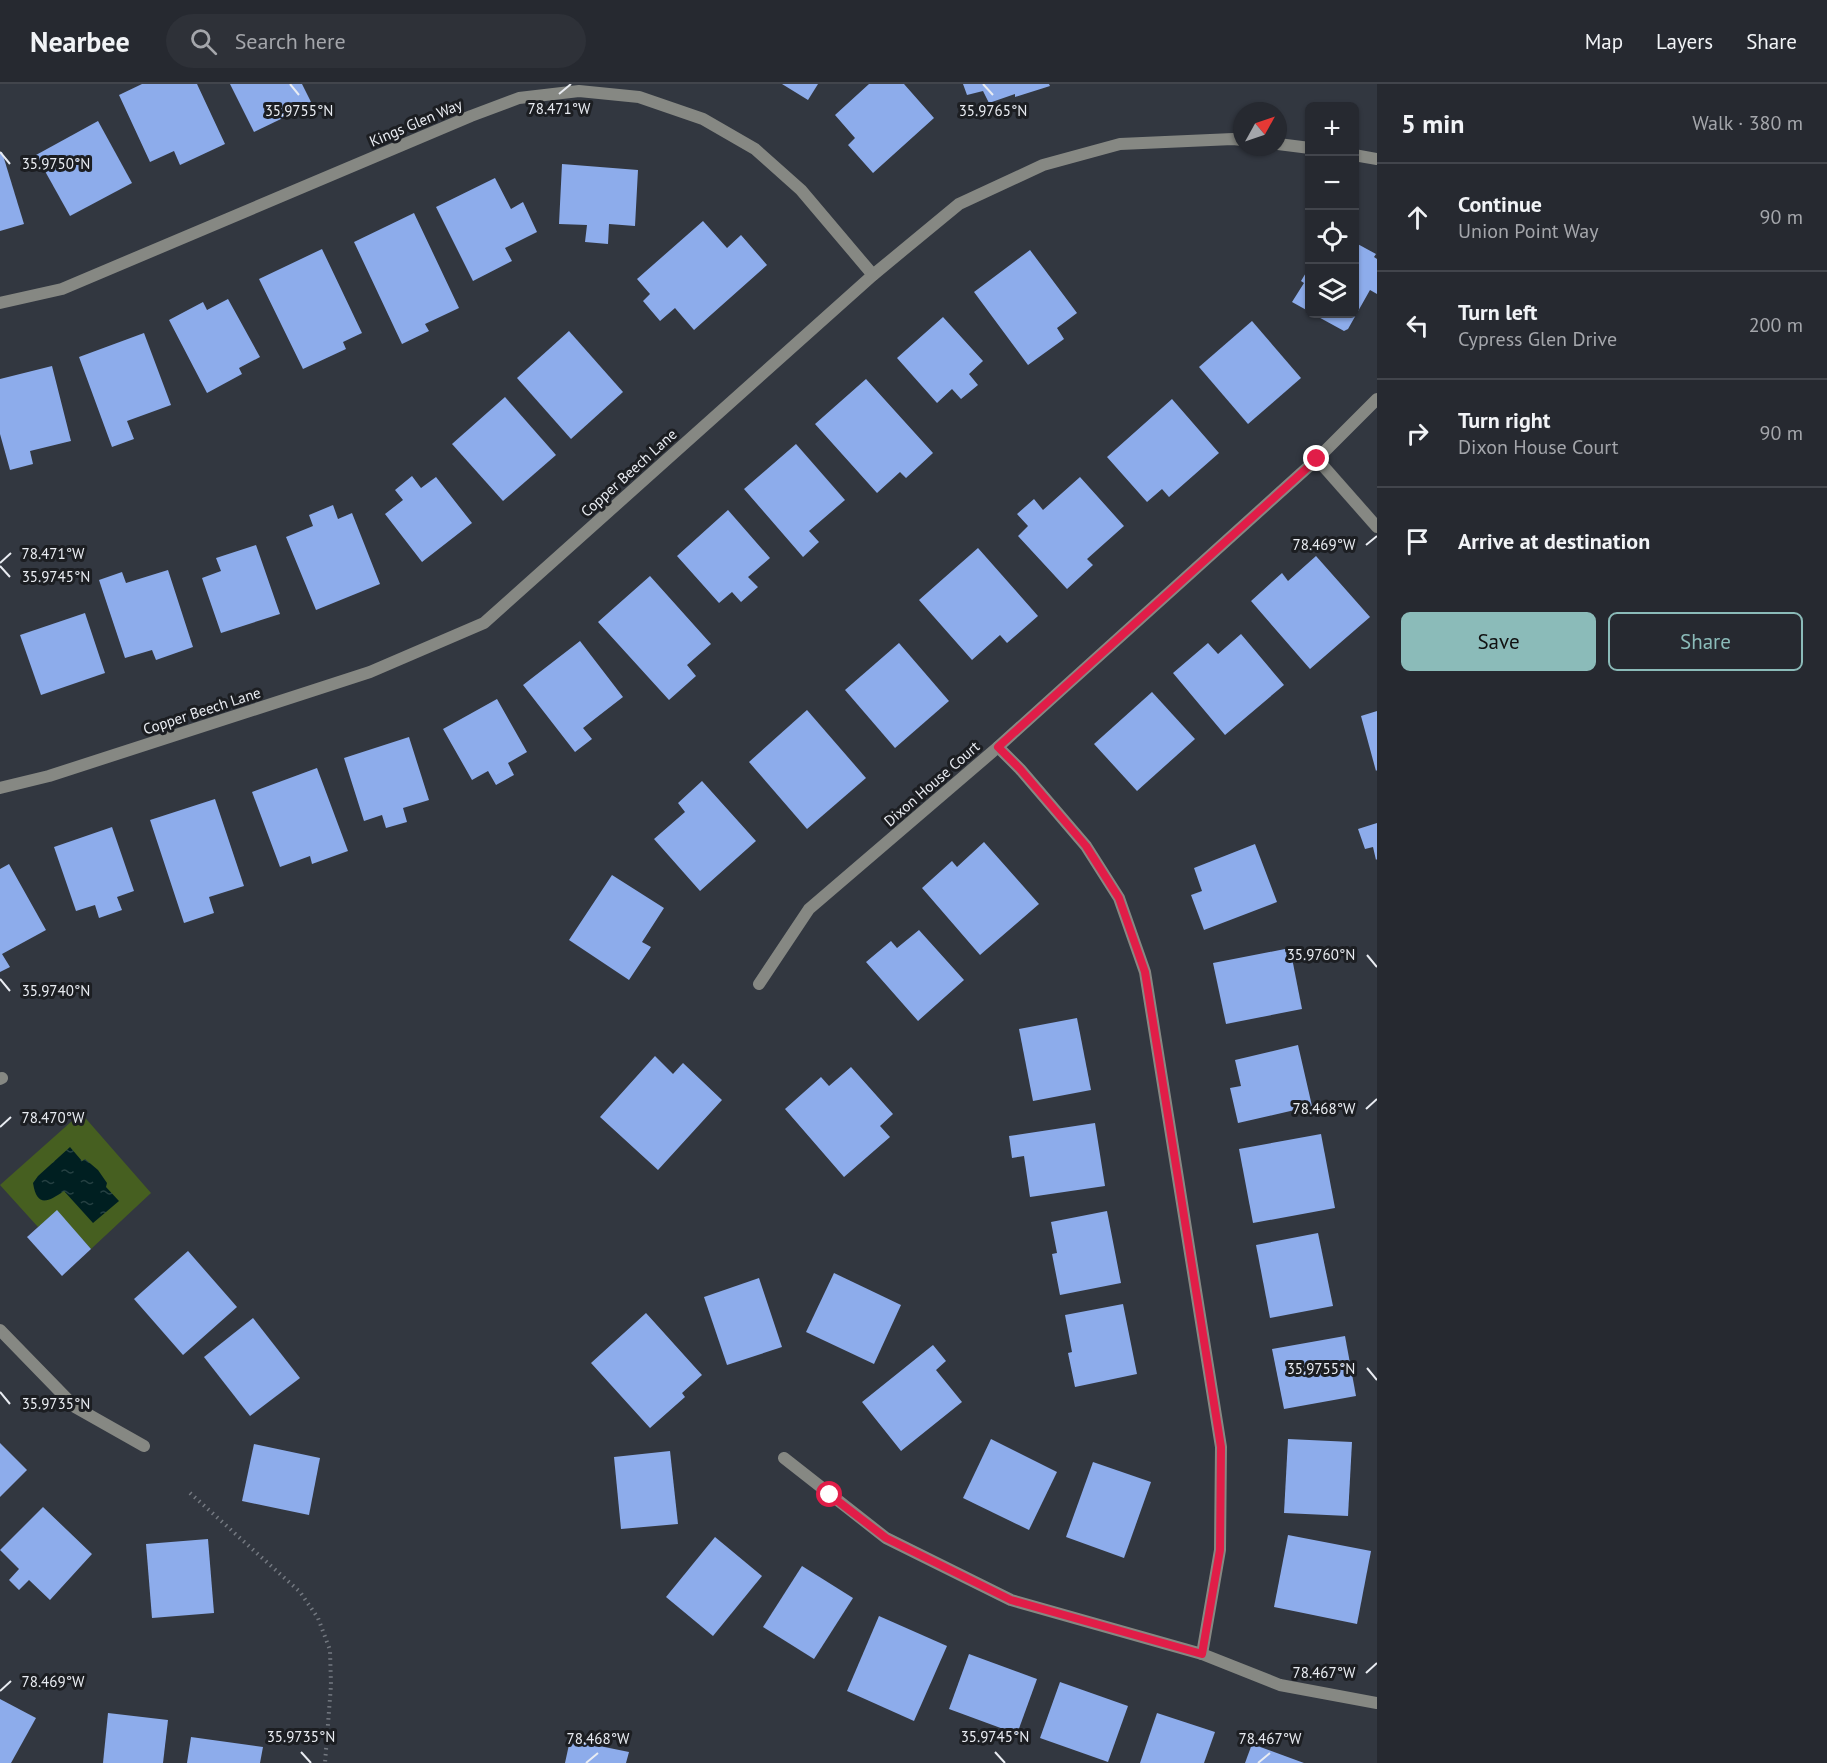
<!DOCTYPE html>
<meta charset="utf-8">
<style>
body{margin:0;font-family:"PT Sans",sans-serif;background:#2e3138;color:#f1f3f6}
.controls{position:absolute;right:18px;top:18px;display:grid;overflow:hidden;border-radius:9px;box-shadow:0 2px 4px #0004}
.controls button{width:54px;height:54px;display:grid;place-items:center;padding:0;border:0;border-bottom:2px solid #42454c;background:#262930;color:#f1f3f6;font:30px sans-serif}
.compass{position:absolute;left:1233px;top:18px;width:54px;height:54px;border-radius:50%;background:#262930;box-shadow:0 2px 4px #0004;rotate:50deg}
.stop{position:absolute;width:18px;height:18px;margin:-14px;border:4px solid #e11d48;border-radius:50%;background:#fff}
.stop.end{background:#e11d48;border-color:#fff;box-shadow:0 2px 6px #0008}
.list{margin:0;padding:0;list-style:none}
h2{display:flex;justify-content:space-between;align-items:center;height:78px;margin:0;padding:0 24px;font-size:26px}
h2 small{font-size:20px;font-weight:400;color:#a4a6ab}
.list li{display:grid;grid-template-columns:39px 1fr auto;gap:18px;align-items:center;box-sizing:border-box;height:108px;padding:0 24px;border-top:2px solid #42454c}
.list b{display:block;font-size:22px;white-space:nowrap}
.list p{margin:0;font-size:20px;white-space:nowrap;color:#a4a6ab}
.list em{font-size:20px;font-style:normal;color:#a4a6ab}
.actions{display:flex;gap:12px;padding:18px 24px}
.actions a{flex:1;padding:14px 0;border:2px solid #8bbbb9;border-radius:9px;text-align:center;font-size:21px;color:#8bbbb9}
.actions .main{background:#8bbbb9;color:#111}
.icon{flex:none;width:33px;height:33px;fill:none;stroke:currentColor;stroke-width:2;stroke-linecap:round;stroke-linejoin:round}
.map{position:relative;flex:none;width:1377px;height:1679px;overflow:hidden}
header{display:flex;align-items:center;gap:36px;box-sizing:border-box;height:84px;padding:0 30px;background:#262930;border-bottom:2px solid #42454c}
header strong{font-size:28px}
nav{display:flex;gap:33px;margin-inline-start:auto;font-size:21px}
.search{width:420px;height:54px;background:#2e3138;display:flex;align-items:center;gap:15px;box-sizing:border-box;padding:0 21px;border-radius:33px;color:#a4a6ab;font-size:22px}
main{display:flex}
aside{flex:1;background:#262930}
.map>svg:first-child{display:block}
.grass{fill:#465f20}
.water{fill:url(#water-ripples)}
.building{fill:#8daceb}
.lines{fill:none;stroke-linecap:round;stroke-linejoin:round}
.path{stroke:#747981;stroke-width:4;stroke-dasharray:1.5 4.5;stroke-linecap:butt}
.street{stroke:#868883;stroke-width:12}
.route{stroke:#e11d48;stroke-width:8}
.ticks{fill:none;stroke:#e9ecf2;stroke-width:2}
.labels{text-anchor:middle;stroke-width:6;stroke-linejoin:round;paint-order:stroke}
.street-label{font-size:15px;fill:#e9ecf2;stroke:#1c1e22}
.ticks-label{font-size:15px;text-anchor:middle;fill:#e9ecf2;stroke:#1c1e22;stroke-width:6;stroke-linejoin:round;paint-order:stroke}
</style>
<header>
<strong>Nearbee</strong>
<div class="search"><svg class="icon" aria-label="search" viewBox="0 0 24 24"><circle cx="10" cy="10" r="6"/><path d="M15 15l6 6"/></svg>Search here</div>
<nav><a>Map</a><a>Layers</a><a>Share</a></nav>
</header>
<main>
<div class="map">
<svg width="1377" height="1679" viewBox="0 0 1377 1679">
<defs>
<pattern id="water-ripples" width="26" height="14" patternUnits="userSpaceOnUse" patternTransform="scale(1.5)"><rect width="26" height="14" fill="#001f21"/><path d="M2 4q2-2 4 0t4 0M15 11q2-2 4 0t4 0" fill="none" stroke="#254042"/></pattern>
</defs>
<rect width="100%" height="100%" fill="#323740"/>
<path class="grass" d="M81,1029L151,1109L91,1165L57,1127L38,1143L0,1101Z"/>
<path class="water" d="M70,1063L82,1077L85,1075L98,1086L107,1099L106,1103L119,1117L93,1139L64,1107C48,1118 37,1124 33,1099L38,1092Z"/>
<g class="building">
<path d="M142,0H197L225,60L180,81L174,67L150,78L119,11Z"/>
<path d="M230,0H302L312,20L254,48Z"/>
<path d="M782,0H818L808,16Z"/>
<path d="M869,0H904L934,34L873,89L848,61L855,54L835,31Z"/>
<path d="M963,0H1049L1050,2L1015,13V10L989,19L983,7L967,11Z"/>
<path d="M98,37L132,99L70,132L36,71Z"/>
<path d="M0,68H2L24,140L0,147Z"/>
<path d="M562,80L638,86L635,142L609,140L608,160L585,158L587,141L559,140Z"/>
<path d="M495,94L511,125L523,118L537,148L505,164L512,177L473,197L436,123Z"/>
<path d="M414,129L459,224L425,240L429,247L402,260L354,158Z"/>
<path d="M703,137L727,164L741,151L767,181L694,246L675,224L660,237L643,217L650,210L637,195Z"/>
<path d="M1354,158L1376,170L1374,173L1377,175V210L1370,206L1348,245L1344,247L1313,230H1354Z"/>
<path d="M322,165L362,249L343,258L346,265L303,285L259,195Z"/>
<path d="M1030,166L1077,229L1057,244L1064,255L1028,281L974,208Z"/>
<path d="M1310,182V228L1292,218L1304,199L1301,197Z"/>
<path d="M228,215L260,273L239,284L242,290L207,309L169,236L203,218L207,226Z"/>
<path d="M943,233L983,277L969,290L978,301L961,315L952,305L937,319L897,274Z"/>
<path d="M1252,237L1301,294L1248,340L1199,283Z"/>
<path d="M569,247L623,308L571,355L517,294Z"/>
<path d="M144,249L171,321L127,337L134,355L112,363L79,273Z"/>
<path d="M52,282L71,357L30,367L33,380L10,386L0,350V295Z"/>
<path d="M866,295L933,369L906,394L900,388L877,409L815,340Z"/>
<path d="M505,313L556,371L503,417L452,360Z"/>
<path d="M1172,315L1219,369L1169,413L1162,405L1147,418L1107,373Z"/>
<path d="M796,360L845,416L809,447L819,458L803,473L744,405Z"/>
<path d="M412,392L421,404L436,393L472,439L422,478L385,430L403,416L395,406Z"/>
<path d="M1080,393L1124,442L1087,475L1093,481L1067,505L1018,452L1028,442L1017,430L1034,415L1043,426Z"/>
<path d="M333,421L338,435L352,429L380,500L316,526L286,453L313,442L309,431Z"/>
<path d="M728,426L770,474L748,493L758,503L741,518L732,508L719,519L677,472Z"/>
<path d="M256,461L280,530L221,549L202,494L221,487L216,474Z"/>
<path d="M978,464L1038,532L1007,559L1000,551L972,576L919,516Z"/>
<path d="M1316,472L1370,533L1310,585L1251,517L1282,489L1288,497Z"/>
<path d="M168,486L193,563L156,576L152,566L125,574L99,496L122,488L126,499Z"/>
<path d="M650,492L711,560L687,581L696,592L669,616L598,538Z"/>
<path d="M85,529L105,589L41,611L20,551Z"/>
<path d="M1241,550L1284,601L1225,651L1173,589L1208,559L1218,570Z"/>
<path d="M580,557L623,613L583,644L592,655L575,668L523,601Z"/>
<path d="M899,559L949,617L895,664L845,606Z"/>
<path d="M1152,608L1195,655L1137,707L1094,660Z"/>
<path d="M497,615L527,668L508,679L514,691L496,701L488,687L472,696L443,645Z"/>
<path d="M807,626L866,694L807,745L749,678Z"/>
<path d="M1377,627V686L1376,687L1361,632Z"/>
<path d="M409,653L429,716L403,724L407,738L386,744L382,731L364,737L344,674Z"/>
<path d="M317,684L348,767L312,780L310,772L280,783L252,708Z"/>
<path d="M702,697L756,757L700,807L654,755L685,728L678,719Z"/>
<path d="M215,715L244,802L209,813L214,829L184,839L150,736Z"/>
<path d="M1377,739V775L1376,776L1373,763L1365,765L1358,745Z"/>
<path d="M112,743L134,807L117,813L122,826L99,834L95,821L76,827L54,763Z"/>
<path d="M984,758L1039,820L980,871L922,804L952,777L957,783Z"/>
<path d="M1255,760L1277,818L1204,846L1191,811L1202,807L1194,784Z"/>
<path d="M9,780L46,846L2,870L10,883L0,888V785Z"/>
<path d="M612,791L664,824L642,858L651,863L629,896L569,856Z"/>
<path d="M919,846L964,896L918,937L866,878L891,857L897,864Z"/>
<path d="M1290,864L1302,925L1226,940L1213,879Z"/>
<path d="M1077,934L1091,1006L1033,1017L1019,945Z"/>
<path d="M1298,961L1312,1022L1238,1039L1230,1004L1241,1002L1235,976Z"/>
<path d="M655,972L673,990L683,979L722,1016L658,1086L600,1033Z"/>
<path d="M851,983L893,1030L880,1042L890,1053L844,1093L785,1025L821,993L829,1002Z"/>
<path d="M1095,1039L1105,1102L1030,1113L1024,1072L1012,1074L1009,1052Z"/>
<path d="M1321,1050L1335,1124L1253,1139L1239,1065Z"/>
<path d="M57,1126L91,1165L62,1192L27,1153Z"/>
<path d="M1107,1127L1121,1199L1060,1211L1052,1170L1057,1169L1051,1138Z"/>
<path d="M1318,1149L1333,1222L1270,1234L1256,1161Z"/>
<path d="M188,1167L237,1223L183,1271L134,1215Z"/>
<path d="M834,1189L901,1221L874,1280L806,1248Z"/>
<path d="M759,1194L782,1263L727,1281L704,1213Z"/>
<path d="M1123,1220L1137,1290L1075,1303L1068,1269L1072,1268L1065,1231Z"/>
<path d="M646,1229L702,1291L682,1309L685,1313L650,1344L591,1279Z"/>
<path d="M253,1234L300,1294L250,1332L204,1273Z"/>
<path d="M1345,1252L1356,1312L1284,1325L1272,1265Z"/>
<path d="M933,1261L946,1277L936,1286L962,1318L901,1367L862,1318Z"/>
<path d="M991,1355L1057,1388L1029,1446L963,1414Z"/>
<path d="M1288,1355L1352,1358L1348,1432L1284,1429Z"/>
<path d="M0,1359L27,1386L0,1413Z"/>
<path d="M254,1360L320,1374L309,1431L242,1417Z"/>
<path d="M670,1367L678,1440L621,1445L614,1373Z"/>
<path d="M1093,1378L1151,1398L1124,1474L1066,1453Z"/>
<path d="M43,1423L92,1470L50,1516L29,1496L19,1506L9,1496L19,1485L0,1466Z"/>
<path d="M1288,1451L1371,1467L1357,1540L1274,1523Z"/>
<path d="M715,1453L762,1492L713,1552L666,1513Z"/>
<path d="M208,1455L214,1529L152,1534L146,1460Z"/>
<path d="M802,1482L853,1514L814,1575L763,1543Z"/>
<path d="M879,1532L947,1562L914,1637L847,1607Z"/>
<path d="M969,1570L1037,1595L1017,1650L949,1625Z"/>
<path d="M1060,1598L1128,1622L1108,1678L1040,1654Z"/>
<path d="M0,1615L36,1634L11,1679H0Z"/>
<path d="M108,1629L168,1636L163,1679H103Z"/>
<path d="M1157,1629L1215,1648L1204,1679H1140Z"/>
<path d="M191,1653L263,1663L260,1679H187Z"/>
<path d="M570,1656L629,1668L626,1679H565Z"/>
<path d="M1252,1660L1304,1679H1245Z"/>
</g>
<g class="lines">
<path class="path" d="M190,1409L300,1508L318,1534L330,1566L331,1601L325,1679"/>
<g class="street">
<path d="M1278,60L1310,64"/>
<path d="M1354,71L1377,75"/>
<path d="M0,219L62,205L471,32L519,14L579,7L639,13L703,35L755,65L801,106L873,191"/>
<path d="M1317,375L1377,443"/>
<path d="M998,663L1020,685L1086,762L1119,814L1145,888L1221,1363L1220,1466L1202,1570"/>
<path d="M0,704L49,692L370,588L484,539L873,191L959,120L1043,81L1120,60L1233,55L1242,56"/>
<path d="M759,900L809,825L998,663L1317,375L1377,315"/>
<path d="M0,995L2,994"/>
<path d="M0,1246L75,1323L144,1362"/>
<path d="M784,1374L886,1454L1011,1516L1202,1570L1280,1601L1377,1619"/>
</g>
</g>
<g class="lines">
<path class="route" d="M830,1411L886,1454L1011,1516L1202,1570L1220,1466L1221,1363L1145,888L1119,814L1086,762L1020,685L998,663L1317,375"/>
</g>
<path class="ticks" d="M290,0L299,11M983,0L993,11M559,10L571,0M0,68L10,80M1366,461L1377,452M0,479L11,469M0,482L10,493M1367,871L1377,883M0,895L10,907M1366,1025L1377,1015M0,1043L11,1033M1367,1284L1377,1296M0,1308L10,1320M1366,1589L1377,1579M0,1607L11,1597M301,1668L311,1679M995,1668L1005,1679M586,1679L598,1669M1258,1679L1270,1669"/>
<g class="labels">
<g class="street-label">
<text transform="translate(416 39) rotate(-23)" y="5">Kings Glen Way</text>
<text transform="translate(629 389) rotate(-42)" y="5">Copper Beech Lane</text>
<text transform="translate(202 627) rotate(-18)" y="5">Copper Beech Lane</text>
<text transform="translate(932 700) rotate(-41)" y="5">Dixon House Court</text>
</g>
</g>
<g class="ticks-label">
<text x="559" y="30">78.471°W</text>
<text x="299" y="32">35.9755°N</text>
<text x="993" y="32">35.9765°N</text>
<text x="56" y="85">35.9750°N</text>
<text x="1324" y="466">78.469°W</text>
<text x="53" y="475">78.471°W</text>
<text x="56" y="498">35.9745°N</text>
<text x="1321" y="876">35.9760°N</text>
<text x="56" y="912">35.9740°N</text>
<text x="1324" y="1030">78.468°W</text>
<text x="53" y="1039">78.470°W</text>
<text x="1321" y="1290">35.9755°N</text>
<text x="56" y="1325">35.9735°N</text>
<text x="1324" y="1594">78.467°W</text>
<text x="53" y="1603">78.469°W</text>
<text x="301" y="1658">35.9735°N</text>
<text x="995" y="1658">35.9745°N</text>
<text x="598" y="1660">78.468°W</text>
<text x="1270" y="1660">78.467°W</text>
</g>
</svg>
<div class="controls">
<button>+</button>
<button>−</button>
<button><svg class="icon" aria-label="locate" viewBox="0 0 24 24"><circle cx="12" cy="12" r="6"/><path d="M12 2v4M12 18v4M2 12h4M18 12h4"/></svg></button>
<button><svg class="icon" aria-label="layers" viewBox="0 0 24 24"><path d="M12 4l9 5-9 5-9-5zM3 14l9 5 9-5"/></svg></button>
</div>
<svg class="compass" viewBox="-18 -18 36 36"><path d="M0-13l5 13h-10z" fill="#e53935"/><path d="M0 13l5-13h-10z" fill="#a4a6ab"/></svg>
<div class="stop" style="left:830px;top:1411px"></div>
<div class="stop end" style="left:1317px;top:375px"></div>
</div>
<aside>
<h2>5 min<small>Walk · 380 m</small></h2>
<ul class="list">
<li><svg class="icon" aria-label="ahead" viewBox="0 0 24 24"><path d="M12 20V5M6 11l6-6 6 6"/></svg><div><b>Continue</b><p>Union Point Way</p></div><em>90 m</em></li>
<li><svg class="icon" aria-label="left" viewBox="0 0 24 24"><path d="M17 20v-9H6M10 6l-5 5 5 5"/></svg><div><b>Turn left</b><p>Cypress Glen Drive</p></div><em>200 m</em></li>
<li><svg class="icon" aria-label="right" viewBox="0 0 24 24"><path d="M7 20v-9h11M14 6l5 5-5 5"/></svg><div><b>Turn right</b><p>Dixon House Court</p></div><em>90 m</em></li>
<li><svg class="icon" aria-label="arrive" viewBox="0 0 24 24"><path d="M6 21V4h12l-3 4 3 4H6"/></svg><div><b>Arrive at destination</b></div></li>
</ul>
<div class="actions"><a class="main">Save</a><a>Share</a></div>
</aside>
</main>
